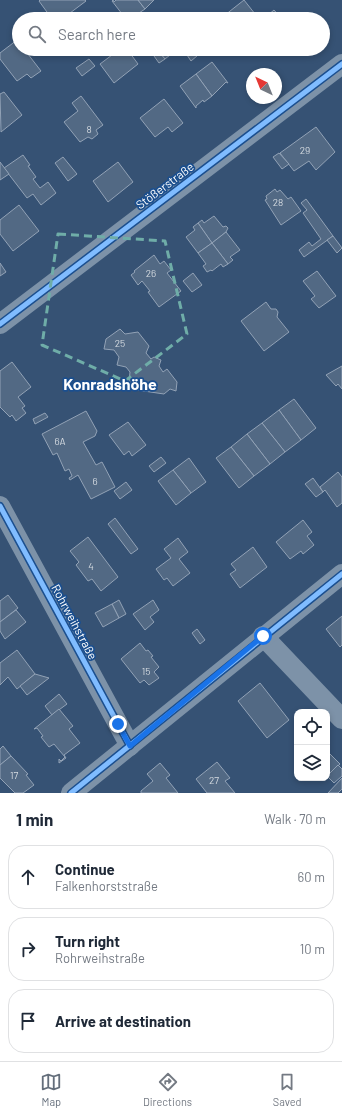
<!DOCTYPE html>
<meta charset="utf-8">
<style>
body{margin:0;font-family:Barlow,sans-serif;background:#f6f6f7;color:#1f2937}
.controls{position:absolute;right:12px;bottom:12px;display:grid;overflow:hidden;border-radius:8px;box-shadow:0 2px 6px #0003}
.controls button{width:36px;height:36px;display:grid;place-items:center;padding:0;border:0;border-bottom:1px solid #e0e1e3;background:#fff;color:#1f2937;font:20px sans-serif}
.compass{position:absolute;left:246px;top:68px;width:36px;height:36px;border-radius:50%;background:#fff;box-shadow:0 2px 6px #0003;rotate:317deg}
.stop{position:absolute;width:12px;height:12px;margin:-9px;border:3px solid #1a73e8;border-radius:50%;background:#fff}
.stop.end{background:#1a73e8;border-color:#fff;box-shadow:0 1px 4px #0008}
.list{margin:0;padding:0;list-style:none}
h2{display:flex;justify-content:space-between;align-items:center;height:52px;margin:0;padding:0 16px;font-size:17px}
h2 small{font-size:13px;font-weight:400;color:#747a83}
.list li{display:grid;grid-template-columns:26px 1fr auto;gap:12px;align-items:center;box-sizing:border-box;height:64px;margin:0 8px 8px;padding:0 8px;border:1px solid #e0e1e3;border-radius:16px}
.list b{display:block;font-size:15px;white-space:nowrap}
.list p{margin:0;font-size:13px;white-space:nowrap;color:#747a83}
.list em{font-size:13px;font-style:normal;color:#747a83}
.icon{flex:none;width:22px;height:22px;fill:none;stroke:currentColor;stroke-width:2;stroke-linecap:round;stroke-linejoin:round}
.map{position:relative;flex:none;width:342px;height:793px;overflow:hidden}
.search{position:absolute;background:#fff;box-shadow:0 2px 6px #0003;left:12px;right:12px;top:12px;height:44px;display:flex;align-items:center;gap:10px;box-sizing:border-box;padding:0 14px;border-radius:22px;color:#747a83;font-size:15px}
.sheet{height:268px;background:#fff}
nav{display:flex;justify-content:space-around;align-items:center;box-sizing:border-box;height:56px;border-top:1px solid #e0e1e3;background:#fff;font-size:11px;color:#747a83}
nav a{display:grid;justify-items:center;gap:2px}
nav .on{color:#646e7b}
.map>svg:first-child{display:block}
.building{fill:#526984;stroke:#92a2b6}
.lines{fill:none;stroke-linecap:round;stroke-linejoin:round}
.street{stroke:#7d92a8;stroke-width:20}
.cycleway-casing{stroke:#1b4f8f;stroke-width:8}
.cycleway{stroke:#80bcff;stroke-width:5}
.route{stroke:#1a73e8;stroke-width:5}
.marked{fill:none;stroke:#6fada8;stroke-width:3;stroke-dasharray:8 5;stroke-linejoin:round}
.labels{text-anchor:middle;stroke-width:3.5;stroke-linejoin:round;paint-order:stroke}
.number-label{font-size:10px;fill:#d4dae0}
.street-label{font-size:12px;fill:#fff;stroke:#1b4f8f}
.district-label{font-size:16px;font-weight:bold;fill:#fff;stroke:#1b4f8f}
</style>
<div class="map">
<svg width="342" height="793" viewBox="0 0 342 793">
<rect width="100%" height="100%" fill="#365274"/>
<g class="building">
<path d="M40,0H85L86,1L62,19H52L39,1Z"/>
<path d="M113,0L114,2L116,0H138L145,9L130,19H126L112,1Z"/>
<path d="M138,0H154L145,9Z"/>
<path d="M244,0L259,19H220Z"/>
<path d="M274,10L280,17L276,19H271L268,15Z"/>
<path d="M17,40L19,49H24L41,71L31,78L27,74L17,81L0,59V53Z"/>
<path d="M120,49H127L138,64L114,83L100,64Z"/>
<path d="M149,49H157L165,59L159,63Z"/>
<path d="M157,49H166L170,55L165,59Z"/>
<path d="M166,49H174L175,51L170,55Z"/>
<path d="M184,49H195L187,55L183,50Z"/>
<path d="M195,49L204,50L191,61L187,55Z"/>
<path d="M89,59L95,66L82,76L76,68Z"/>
<path d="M212,62L228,83L226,82L212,96L196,74Z"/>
<path d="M196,74L212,96L204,102L203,100L196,106V108L180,86Z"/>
<path d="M4,92L22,115L1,132L0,94Z"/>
<path d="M81,96L103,125L96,130L98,134L92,139L88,137L80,142L64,122L78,111L72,103Z"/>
<path d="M164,99L183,123L172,132L168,127L155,137L140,118Z"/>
<path d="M316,127L335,152L316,170L309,161L294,171L280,153Z"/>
<path d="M279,153L289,164L282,169L273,157Z"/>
<path d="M23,155L30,165L28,166L36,177L33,179L40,188L48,182L56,193L41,205L33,194L27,198L4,168Z"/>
<path d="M63,157L77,174L68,181L55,163Z"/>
<path d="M0,162L9,174L0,180Z"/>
<path d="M118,162L133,182L108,202L93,181Z"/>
<path d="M275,189L277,192L280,190L288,199L291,197L301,211L281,225L265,200L267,199L266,196Z"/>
<path d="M306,199L333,236L304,257L299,250L309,242L312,246L321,239L303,213L307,210L301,203Z"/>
<path d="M19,205L39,231L13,251L0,234V220Z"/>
<path d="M214,216L223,227L226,226L228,228L226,232L212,243L198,223L202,220L204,223Z"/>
<path d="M198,223L212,243L198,253L186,237L195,230L193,227Z"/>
<path d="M226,232L240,250L230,257L233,260L228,264L212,243Z"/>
<path d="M333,236L342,248L337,253L327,240Z"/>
<path d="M212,243L228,264L223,267L221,264L212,271L211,270L207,272L203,266L206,264L198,253Z"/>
<path d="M154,255L160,264L164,261L171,270L167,273L181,291L159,307L148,292L150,291L142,281L138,285L131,275L135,272L134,271Z"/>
<path d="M0,263L6,272L0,276Z"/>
<path d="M317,271L336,296L319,308L311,299L315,296L303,281Z"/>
<path d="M193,273L202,285L192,292L183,281Z"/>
<path d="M266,302L271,309H276L278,312L277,317L289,332L264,351L241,321Z"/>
<path d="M120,329L125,334L138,332L149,346L146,353L151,359L154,357L161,360L159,366L163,372L167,369L177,382L176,391L170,389L164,394L137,390L138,384L129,382L130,372L126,367L117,365L119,357L114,350L104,349L106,339Z"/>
<path d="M12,362L31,387L18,397L25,406L22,408L26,413L16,421L12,415L10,417L0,407V371Z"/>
<path d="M342,366V389L338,384L336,386L326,375Z"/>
<path d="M294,399L316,428L301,440L279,410Z"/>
<path d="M279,410L301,440L285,452L262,423Z"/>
<path d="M86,411L97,431L95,436L83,442L96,465L102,462L115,487L91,499L78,475L70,480L69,478L72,476L69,469L65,471L57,453L53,455L42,434Z"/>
<path d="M45,413L48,417L35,424L33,419Z"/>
<path d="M128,422L146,445L132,456L129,451L124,455L109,435Z"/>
<path d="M262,423L285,452L270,464L247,434Z"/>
<path d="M247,434L270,464L254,476L231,447Z"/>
<path d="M231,447L254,476L239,488L216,458Z"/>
<path d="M161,457L166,463L154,472L149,466Z"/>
<path d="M189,458L206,482L191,493L173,470Z"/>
<path d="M173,470L191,493L176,505L158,481Z"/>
<path d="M338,472L342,477V503L337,507L325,490L323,492L320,487Z"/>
<path d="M313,478L323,492L316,497L305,484Z"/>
<path d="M126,482L132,490L120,499L114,491Z"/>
<path d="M115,518L138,549L131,554L108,524Z"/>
<path d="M303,520L312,532L307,536L314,545L303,554L301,551L290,559L276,542Z"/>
<path d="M88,537L118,577L101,591L92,579L88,581L76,565L79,562L70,551Z"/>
<path d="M178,538L188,552L179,559L190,573L173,586L167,578L164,580L156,569L171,558L164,549Z"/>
<path d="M253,547L267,567L240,588L230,574L236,570L231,564Z"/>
<path d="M8,595L18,608L0,622V601Z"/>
<path d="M119,600L126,614L119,618L112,604Z"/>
<path d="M153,600L159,610L150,617L154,622L145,630L133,614Z"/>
<path d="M112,604L119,618L103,627L95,613Z"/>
<path d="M16,610L26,622L5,639L0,631V622Z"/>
<path d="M342,616V645L340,647L326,629Z"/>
<path d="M197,629L205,640L200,644L192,633Z"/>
<path d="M140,643L146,651L148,650L153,656L151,657L159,667L154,672L159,678L149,685L144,680L140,683L121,659Z"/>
<path d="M17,650L35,674L17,689L8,677L0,685V663Z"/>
<path d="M35,674L49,678L27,695L20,686Z"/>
<path d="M260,683L289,720L267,738L238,701Z"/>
<path d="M59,694L67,704L52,715L45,706Z"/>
<path d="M59,709L73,726L69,729L80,743L64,755L66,758L59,763V759L61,761L65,757L54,744L49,747L41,737L43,736L37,728L34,729Z"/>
<path d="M3,746L11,756L0,765V749Z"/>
<path d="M327,751L340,764L327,776Z"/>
<path d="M11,756L28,774L26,775L34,785L23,793H15L0,778V765Z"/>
<path d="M217,762L230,778L225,781L235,793H207L196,779Z"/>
<path d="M160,763L170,775L166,778L178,793H141V791L153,781L147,774Z"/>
<path d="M338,765L342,769V776L334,783L327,776Z"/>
<path d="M342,778V789L338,793H328Z"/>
</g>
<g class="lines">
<g class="street">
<path d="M0,324L342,64"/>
<path d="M0,506L130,746"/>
<path d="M263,636L342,719"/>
<path d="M71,793L342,574"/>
</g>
<g class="cycleway-casing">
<g id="cycleway">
<path d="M0,324L342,64"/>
<path d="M0,506L130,746"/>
<path d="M71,793L342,574"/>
</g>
</g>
<use href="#cycleway" class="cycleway"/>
</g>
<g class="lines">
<path class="route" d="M118,724L130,746L263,636"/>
</g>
<path class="marked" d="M58,234L165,241L187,334L125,381L42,345Z"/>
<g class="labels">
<g class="number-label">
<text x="89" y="133">8</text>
<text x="305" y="154">29</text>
<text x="278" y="206">28</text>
<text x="151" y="277">26</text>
<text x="120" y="347">25</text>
<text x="60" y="445">6A</text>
<text x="95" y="485">6</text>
<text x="91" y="570">4</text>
<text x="146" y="675">15</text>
<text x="14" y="779">17</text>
<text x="214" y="784">27</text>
</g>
<g class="street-label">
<text transform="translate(165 186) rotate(-37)" y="4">Stößerstraße</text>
<text transform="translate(74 622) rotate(62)" y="4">Rohrweihstraße</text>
</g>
<g class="district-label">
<text x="110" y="390">Konradshöhe</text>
</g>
</g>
</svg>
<div class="controls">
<button><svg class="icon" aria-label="locate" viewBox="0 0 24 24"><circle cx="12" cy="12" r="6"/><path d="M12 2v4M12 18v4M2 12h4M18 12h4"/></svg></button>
<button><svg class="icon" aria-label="layers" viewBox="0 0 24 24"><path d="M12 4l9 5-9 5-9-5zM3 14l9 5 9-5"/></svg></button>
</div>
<svg class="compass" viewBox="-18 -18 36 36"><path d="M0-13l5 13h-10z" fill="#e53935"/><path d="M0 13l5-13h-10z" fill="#747a83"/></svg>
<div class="stop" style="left:263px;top:636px"></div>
<div class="stop end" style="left:118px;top:724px"></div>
<div class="search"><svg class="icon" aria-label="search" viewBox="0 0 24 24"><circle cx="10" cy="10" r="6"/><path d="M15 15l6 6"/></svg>Search here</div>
</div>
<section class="sheet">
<h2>1 min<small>Walk · 70 m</small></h2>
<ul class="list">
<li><svg class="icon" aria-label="ahead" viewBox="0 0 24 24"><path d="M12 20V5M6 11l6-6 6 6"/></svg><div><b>Continue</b><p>Falkenhorststraße</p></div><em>60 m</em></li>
<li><svg class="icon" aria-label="right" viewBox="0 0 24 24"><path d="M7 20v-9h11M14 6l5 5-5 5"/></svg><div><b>Turn right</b><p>Rohrweihstraße</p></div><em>10 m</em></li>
<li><svg class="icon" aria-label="arrive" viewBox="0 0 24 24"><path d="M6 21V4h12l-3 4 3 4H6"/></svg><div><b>Arrive at destination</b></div></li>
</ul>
</section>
<nav>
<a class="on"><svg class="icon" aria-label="map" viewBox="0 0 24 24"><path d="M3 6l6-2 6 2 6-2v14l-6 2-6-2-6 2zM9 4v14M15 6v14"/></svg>Map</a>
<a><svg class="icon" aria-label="directions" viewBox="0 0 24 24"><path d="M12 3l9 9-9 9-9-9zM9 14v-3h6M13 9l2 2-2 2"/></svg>Directions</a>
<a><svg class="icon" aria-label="saved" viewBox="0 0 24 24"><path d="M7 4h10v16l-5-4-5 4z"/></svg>Saved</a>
</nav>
